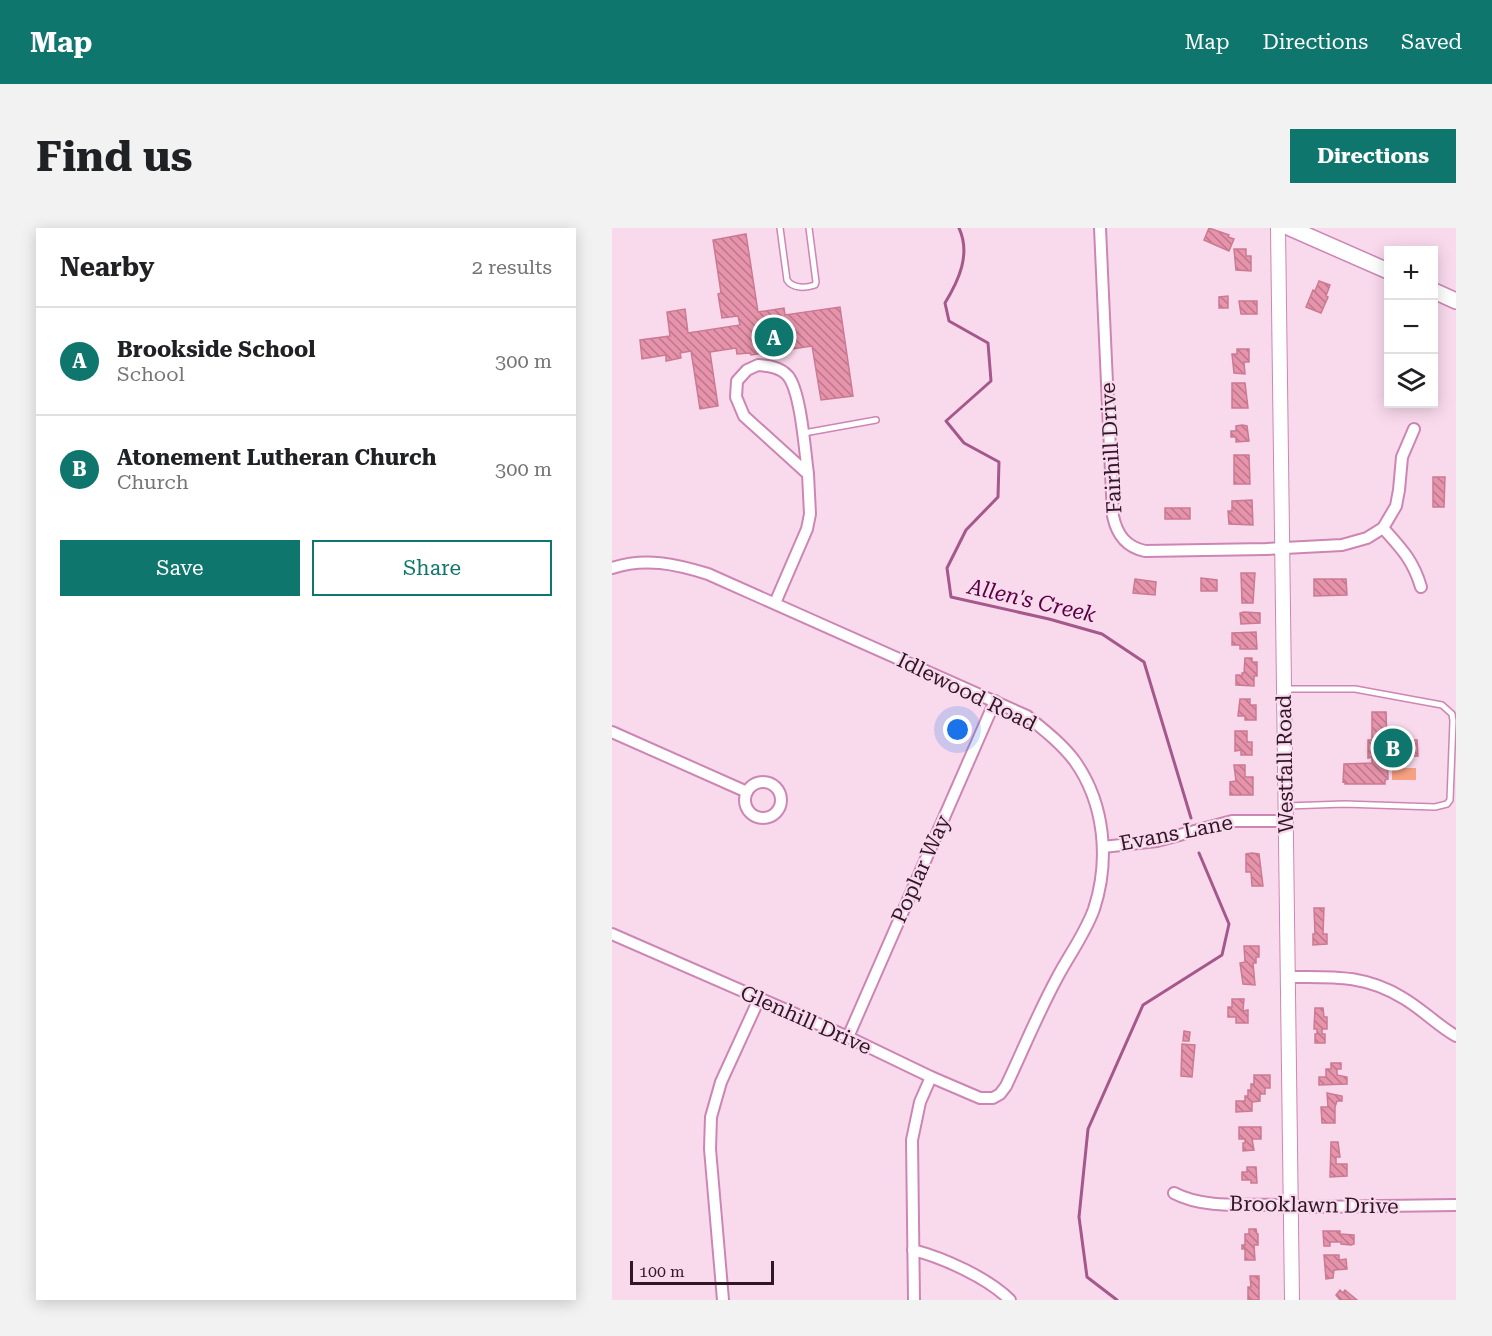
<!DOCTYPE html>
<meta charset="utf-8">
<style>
body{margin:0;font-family:"Roboto Serif",serif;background:#f2f2f2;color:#202124}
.controls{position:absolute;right:18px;top:18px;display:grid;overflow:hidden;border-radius:0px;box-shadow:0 3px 15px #0003}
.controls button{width:54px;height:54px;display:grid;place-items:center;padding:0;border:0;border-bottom:2px solid #e0e0e0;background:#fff;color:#202124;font:30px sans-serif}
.scale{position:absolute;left:18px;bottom:15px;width:144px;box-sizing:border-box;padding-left:6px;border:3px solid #311628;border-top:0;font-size:16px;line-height:21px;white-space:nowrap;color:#311628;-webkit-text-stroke:4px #f9daed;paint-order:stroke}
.you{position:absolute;left:346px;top:502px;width:21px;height:21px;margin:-15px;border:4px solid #fff;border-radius:50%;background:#1a73e8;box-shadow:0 0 0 9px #1a73e833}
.badge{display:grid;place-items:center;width:39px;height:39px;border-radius:50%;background:#0f766e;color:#fff;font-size:20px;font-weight:700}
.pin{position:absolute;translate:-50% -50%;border:3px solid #fff;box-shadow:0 2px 6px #0006}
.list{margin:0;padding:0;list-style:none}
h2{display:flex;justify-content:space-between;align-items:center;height:78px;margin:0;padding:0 24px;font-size:26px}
h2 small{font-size:20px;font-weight:400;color:#757577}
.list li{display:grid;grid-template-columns:39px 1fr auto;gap:18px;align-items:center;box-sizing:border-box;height:108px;padding:0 24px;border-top:2px solid #e0e0e0}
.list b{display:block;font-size:22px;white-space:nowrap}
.list p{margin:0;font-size:20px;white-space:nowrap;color:#757577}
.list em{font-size:20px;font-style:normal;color:#757577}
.actions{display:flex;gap:12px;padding:18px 24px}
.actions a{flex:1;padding:14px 0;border:2px solid #0f766e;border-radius:0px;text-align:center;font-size:21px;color:#0f766e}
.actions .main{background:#0f766e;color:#fff}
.icon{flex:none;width:33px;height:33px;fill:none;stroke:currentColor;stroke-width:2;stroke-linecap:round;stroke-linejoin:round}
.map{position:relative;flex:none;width:844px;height:1072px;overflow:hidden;border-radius:0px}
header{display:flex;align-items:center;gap:36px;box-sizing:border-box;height:84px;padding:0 30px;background:#0f766e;color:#fff}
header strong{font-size:28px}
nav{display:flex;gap:33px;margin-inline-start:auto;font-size:21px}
.intro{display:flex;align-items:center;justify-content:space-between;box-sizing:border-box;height:144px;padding:0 36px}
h1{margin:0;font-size:42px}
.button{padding:15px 27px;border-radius:0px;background:#0f766e;color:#fff;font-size:21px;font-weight:700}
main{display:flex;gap:36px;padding:0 36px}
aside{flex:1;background:#fff;border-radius:0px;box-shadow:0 3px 15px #0003}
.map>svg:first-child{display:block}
.green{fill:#f6a181}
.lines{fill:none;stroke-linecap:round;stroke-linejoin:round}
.stream{stroke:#a4588b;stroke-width:3}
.building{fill:url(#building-back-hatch);stroke:#cb7a92;stroke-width:1.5}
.service-casing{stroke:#cd86b4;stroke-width:8}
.minor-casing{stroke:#cd86b4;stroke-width:14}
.tertiary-casing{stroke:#cd86b4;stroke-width:16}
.secondary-casing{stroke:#cd86b4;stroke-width:18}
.service{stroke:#fff;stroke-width:5}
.minor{stroke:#fff;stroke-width:10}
.tertiary{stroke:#fff;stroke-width:14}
.secondary{stroke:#fff;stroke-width:15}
.labels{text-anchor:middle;stroke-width:4.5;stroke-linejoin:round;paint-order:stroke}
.street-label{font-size:21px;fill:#311628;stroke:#f9daed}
.water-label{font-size:22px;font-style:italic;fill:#5a0045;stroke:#f9daed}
</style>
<header>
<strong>Map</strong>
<nav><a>Map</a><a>Directions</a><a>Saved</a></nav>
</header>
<div class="intro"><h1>Find us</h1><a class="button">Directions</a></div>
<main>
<aside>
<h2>Nearby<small>2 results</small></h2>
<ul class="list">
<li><span class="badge">A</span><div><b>Brookside School</b><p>School</p></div><em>300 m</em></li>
<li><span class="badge">B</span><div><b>Atonement Lutheran Church</b><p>Church</p></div><em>300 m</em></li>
</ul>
<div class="actions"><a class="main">Save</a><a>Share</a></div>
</aside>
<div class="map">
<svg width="844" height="1072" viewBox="0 0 844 1072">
<defs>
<pattern id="building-back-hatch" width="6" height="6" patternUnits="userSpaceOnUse" patternTransform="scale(1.5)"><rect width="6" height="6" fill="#e693ab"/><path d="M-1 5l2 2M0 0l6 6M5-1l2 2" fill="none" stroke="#bb778b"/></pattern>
</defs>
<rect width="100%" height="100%" fill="#f9daed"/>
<rect class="green" x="780" y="540" width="24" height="12"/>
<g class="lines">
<g class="stream">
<path d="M347,0C359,26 347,52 333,75L337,93L376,115L379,153L334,193L352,215L387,234L386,269L354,302L335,340L339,369L437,391L490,406L532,434L579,590"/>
<path d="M505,1072L475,1049L467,989L476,901L531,777L610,727L617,696L587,625"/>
</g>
</g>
<g class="building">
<path d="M597,0L617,7L616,9L622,11L617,23L592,12Z"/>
<path d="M134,6L146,84L172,80L173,87L228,79L241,168L209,172L200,118L139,127L138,125L125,126L124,120L98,124L106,178L88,181L79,123L68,125L69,130L54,133V127L30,131L28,112L58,108L55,84L73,81L76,105L128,97L126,88L110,90L106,66L109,65L101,12Z"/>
<path d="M622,21H634V28H639V43L624,42Z"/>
<path d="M707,53L718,57L714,68L716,69L709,85L694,79L701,62L703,63Z"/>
<path d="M616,68V80H607V69Z"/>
<path d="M627,73H645V86H629Z"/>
<path d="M625,121H637V134H632L633,146L622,145L620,126H625Z"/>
<path d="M620,155H633L636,180H620Z"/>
<path d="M630,197L635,198L637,213L624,214V209H619V203H624V198Z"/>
<path d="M622,227H637L638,256H622Z"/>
<path d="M821,249H833L832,279H821Z"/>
<path d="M640,272L641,297L617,296L616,283H620V273Z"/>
<rect x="553" y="280" width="25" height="11"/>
<path d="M629,345H643L641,375H630Z"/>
<path d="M589,350L605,352V363H589Z"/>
<path d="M523,351L544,354L543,367L521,365Z"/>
<path d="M702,351H734L735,367L702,368Z"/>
<path d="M632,384L648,385V395L629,396L628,385Z"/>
<path d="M644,404L645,421H628V417H620V405Z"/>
<path d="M633,430H640V434H645V448H642V458L624,457V447H628L630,450V445H632Z"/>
<path d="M628,471H638V477H644V492H633V488H626Z"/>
<path d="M760,484H774L775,512H805L806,528L775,529L776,551L773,552V556H733V553L731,554L732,536L760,535V529L756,530V512H760Z"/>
<path d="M623,503H635V514H640V527H629V522L623,523Z"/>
<path d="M622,537H633V549H641V567H618V554L624,553Z"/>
<path d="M640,625L647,626L651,658H640L639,644H634V626Z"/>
<path d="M702,680H712L711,706H715V716L701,717V706H703Z"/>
<path d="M632,718H647V729H644V735H641L643,757L631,756L628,735L633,734Z"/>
<path d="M620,771H632L631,783L636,782V795H624V789H616V779H620Z"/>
<path d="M703,780H711L712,789H715V801H710V806H713V815H703V806H705V801H702Z"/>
<path d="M572,803L578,804L577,813H571Z"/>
<path d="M570,816L583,817L580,849L569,848Z"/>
<path d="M719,835H729V841H725V847L735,849V856L707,857V849H714V841H719Z"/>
<path d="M642,847H658V860H653V866H648V873L640,874V883L624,884V873H633V868H636V862H639V856H642Z"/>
<path d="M715,865L730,868V873H725L723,879V895H710L709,879H716Z"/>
<path d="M627,899H649V911H640L642,922L631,923V915H633V911H627Z"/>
<path d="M719,914H726L728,929H724V936H735V948L718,949Z"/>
<path d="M635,939H644L645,955H639V952H630V944H635Z"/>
<path d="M637,1001H644L645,1006H646V1017H642L643,1032H633V1021H630V1017H633V1006H637Z"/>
<path d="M711,1003H728V1006L742,1007V1016L739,1017L729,1016V1014H718V1018H712Z"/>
<path d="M712,1027H727V1032L734,1031L735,1041L722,1042L721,1050L714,1051Z"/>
<path d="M638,1048H647V1072H636V1059H639Z"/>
<path d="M728,1062L731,1065L733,1062L745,1072H728L724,1067Z"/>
</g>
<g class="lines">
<g class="service-casing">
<g id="service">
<path d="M168,0L175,52C181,61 194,60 203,57L204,54L197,0"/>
<path d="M192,205L264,192"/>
<path d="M674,461H743L830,477L840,486L841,493L838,572L835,576L823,579L732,576L675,578"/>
</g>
</g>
<g class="minor-casing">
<g id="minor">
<path d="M488,0L501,288C505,307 514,319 533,323L654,321L730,317L755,310L771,300L784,278L787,262L790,229L802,201"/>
<path d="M146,137C157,138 168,139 176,148C189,164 193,224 196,246L132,188L124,169L125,153L135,142Z"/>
<path d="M771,300C789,320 801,332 809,359"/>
<path d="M0,340C33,329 64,336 96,346L415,488C432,502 449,515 462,532C493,575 498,632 482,681C473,706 457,727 445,750C426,785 411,822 394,858L388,866L381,870H368L319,849L236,809L0,706"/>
<path d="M163,375L195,301L198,286L196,246"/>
<path d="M0,504L135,564"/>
<circle cx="151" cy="572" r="18"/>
<path d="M491,619L545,613L620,593H674"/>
<path d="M676,749C719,749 752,746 791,770C810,781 825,797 844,808"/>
<path d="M236,809L383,473"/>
<path d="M562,965C599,985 655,972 697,979L844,977"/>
<path d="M301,1022C332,1030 376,1050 398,1072"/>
<path d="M111,1072L98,921L99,889L109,854L147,771"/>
<path d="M302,1072L300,912L308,874L319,849"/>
</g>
</g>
<g class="tertiary-casing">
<path id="tertiary" d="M666,0L680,1072"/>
</g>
<g class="secondary-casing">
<g id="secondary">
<path d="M678,0L776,43"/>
<path d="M822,63L844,73"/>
</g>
</g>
<use href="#service" class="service"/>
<use href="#minor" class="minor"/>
<use href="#tertiary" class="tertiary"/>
<use href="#secondary" class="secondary"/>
</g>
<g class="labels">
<g class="street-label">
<text transform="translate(499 220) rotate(-93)" y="7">Fairhill Drive</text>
<text transform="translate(355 464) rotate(26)" y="7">Idlewood Road</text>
<text transform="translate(673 536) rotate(-91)" y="7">Westfall Road</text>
<text transform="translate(564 605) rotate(-11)" y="7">Evans Lane</text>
<text transform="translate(309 641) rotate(-66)" y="7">Poplar Way</text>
<text transform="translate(194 792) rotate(24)" y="7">Glenhill Drive</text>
<text transform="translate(702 977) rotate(1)" y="7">Brooklawn Drive</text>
</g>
<g class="water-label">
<text transform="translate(420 372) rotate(13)" y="8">Allen's Creek</text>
</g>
</g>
</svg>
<div class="controls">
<button>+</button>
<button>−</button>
<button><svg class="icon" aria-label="layers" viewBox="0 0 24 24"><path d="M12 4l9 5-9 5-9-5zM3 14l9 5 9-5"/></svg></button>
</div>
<div class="scale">100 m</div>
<div class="you"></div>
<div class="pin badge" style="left:162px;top:109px">A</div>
<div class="pin badge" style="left:781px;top:520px">B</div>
</div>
</main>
